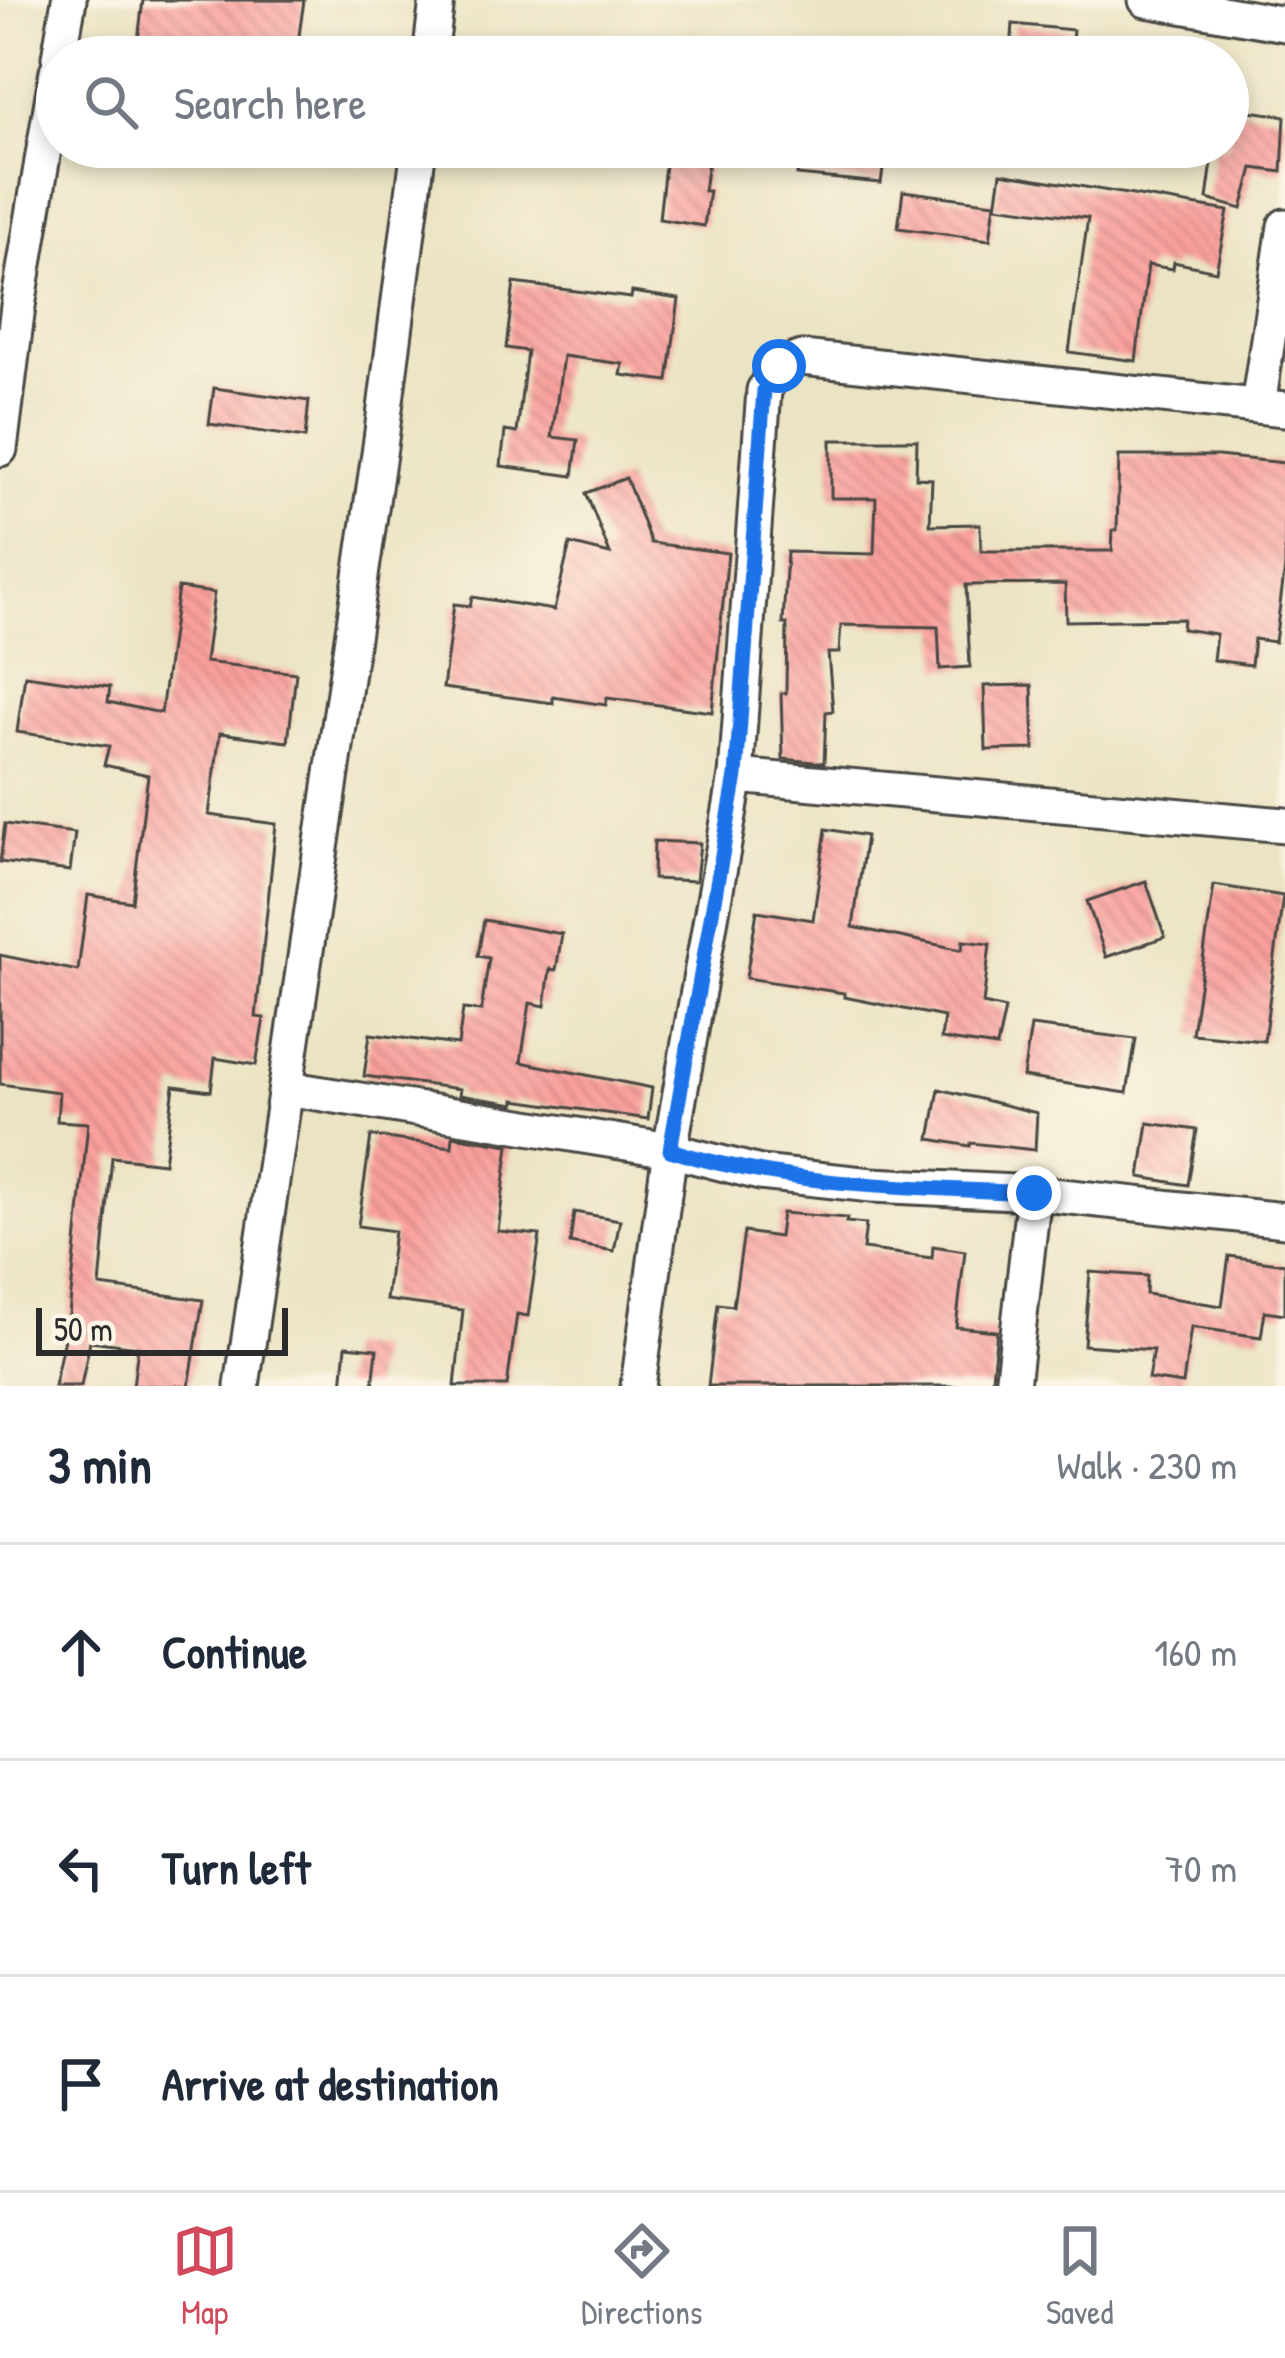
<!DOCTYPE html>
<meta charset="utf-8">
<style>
body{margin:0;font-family:"Patrick Hand",sans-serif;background:#f6f6f7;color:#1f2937}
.scale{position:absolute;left:36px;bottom:30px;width:252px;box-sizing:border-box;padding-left:12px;border:6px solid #2b2b2b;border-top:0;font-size:33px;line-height:42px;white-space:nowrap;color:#2b2b2b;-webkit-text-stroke:9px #fcf5e5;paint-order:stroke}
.stop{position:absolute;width:36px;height:36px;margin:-27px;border:9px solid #1a73e8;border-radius:50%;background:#fff}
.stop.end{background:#1a73e8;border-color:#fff;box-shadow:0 3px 12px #0008}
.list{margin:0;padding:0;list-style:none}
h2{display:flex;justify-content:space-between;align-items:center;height:156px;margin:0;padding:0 48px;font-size:51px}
h2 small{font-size:39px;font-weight:400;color:#747a83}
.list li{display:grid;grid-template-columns:78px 1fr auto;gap:36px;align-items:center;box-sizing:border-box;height:216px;padding:0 48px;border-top:3px solid #e0e1e3}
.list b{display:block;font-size:45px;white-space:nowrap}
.list em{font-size:39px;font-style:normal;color:#747a83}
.icon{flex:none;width:66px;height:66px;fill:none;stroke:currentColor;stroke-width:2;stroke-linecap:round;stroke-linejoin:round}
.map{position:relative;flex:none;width:1285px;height:1386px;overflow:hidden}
.search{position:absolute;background:#fff;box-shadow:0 6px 18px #0003;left:36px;right:36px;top:36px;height:132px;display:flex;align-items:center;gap:30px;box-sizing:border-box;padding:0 42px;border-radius:66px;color:#747a83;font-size:45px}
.sheet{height:804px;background:#fff}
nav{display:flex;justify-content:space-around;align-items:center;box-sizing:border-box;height:168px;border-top:3px solid #e0e1e3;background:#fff;font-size:33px;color:#747a83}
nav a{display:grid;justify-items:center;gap:6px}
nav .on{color:#d1495b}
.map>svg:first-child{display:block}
.building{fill:url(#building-back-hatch)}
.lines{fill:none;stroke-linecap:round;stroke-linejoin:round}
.minor-casing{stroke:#484742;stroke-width:39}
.minor{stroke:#fff;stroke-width:33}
.route{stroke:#1a73e8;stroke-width:15}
</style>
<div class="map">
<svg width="1285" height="1386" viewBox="0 0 1285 1386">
<defs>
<pattern id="building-back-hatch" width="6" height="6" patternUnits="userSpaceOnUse" patternTransform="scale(3)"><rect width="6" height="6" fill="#fba09e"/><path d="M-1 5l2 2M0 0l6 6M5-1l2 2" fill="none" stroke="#cb8381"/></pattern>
</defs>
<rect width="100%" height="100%" fill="#fcf5e5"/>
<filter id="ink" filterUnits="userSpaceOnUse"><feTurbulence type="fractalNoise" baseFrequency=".00833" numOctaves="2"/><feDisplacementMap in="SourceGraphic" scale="24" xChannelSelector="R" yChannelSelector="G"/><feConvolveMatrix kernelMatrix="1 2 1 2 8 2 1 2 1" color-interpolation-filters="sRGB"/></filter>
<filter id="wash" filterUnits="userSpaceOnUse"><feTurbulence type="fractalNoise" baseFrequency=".004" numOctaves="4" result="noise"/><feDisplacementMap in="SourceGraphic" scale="48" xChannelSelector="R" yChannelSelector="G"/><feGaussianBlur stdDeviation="2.7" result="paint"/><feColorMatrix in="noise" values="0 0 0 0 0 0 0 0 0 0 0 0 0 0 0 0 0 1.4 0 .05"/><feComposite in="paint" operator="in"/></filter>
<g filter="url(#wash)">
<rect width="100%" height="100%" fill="#ebe4c4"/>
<g id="blocks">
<g class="building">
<path d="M143,0H304L296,57H251L252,50L171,40L169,57H136Z"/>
<path d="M1013,24L1073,30L1070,57L1011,51Z"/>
<path d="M1228,108L1285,116L1282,172L1253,168L1242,209L1207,199L1214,147H1228Z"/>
<path d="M667,147H710L704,191H709L704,226L659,219Z"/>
<path d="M801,147H886L881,183L797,175Z"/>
<path d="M1001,173L1228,211L1216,271L1174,262L1173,269L1148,265L1136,361L1069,352L1088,218L996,206Z"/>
<path d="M903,191L995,203L990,240L898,228Z"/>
<path d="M514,283L631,298L632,292L679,299L668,381L621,375L623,364L563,356L552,437L578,440L573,476L501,466L505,431L517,433L527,351L506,348Z"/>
<path d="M214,388L309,401L305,438L209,424Z"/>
<path d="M831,440H917L916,478L932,479L930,525L980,524L981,551H1112L1113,530H1117L1119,456H1218L1285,463V567L1275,642L1254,639L1251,665L1213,660L1216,634L1182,629L1183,619L1066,621L1065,584L966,585L970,667L940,669L938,627L841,625L839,653H828L833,711L826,712L824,763L783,759L781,693H786L787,624H783L787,552L874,554L876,498H831Z"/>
<path d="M626,478L651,543L728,553L712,712L607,698L606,705L553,697V703L443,688L454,604L470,606L472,597L554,610L570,544L610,554L586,493Z"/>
<path d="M178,588L214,593L205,662L296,673L288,742L220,733L209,815L276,824L256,1017L264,1018L256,1065L215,1058L211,1091L174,1086L164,1163L112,1157L100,1286L203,1300L189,1386H133L138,1347L90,1341L81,1386H54L69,1315L88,1123L57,1121L59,1092L0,1084V955L78,971L88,895L132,902L148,775L104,765L109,746L17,732L25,675L110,687L108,702L161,713Z"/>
<path d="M1032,685L1034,749L986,750L984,686Z"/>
<path d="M5,824L75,833L70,871L0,862Z"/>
<path d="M826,829L866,836L853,927L962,950L963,941L990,944L983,1004L1005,1009L997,1047L941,1039L944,1017L844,997V993L746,978L757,911L813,920Z"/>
<path d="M654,841L700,843L696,881L653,879Z"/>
<path d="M1146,881L1165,937L1106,957L1087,901Z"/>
<path d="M1214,885L1283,896L1264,1041L1192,1034Z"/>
<path d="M484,920L562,934L556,970L550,969L545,1006L530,1003L521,1062L652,1088L648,1119L515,1100V1104L459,1095L460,1089L364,1076L370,1034L458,1045L463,1009L481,1011L489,958L478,956Z"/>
<path d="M1031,1026L1136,1039L1127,1093L1023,1077Z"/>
<path d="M939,1089L1037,1113L1035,1150L971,1143L970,1146L930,1139Z"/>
<path d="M1148,1123L1197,1130L1188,1185L1140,1177Z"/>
<path d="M371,1136L452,1147L453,1136L509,1145L498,1231L540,1235L528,1316L517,1314L507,1386H455L463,1310L386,1300L394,1231L358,1226Z"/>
<path d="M574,1212L620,1220L614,1251L570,1243Z"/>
<path d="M782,1213L847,1218L846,1222L866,1224L863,1249L932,1258L933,1246L965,1251L956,1327L997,1331L991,1386H708L718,1304L733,1306L744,1232L779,1237Z"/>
<path d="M1229,1256L1285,1264V1314L1265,1311L1261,1337L1191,1327L1183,1384L1148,1379L1153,1350L1084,1345L1090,1272L1147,1276L1146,1294L1222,1306Z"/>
<path d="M346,1346L377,1349L373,1386H342Z"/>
</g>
</g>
</g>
<g filter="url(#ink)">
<use href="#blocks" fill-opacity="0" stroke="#484742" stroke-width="3"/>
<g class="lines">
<g class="minor-casing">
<g id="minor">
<path d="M1146,0L1285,24"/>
<path d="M59,57L69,0"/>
<path d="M430,57L437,0"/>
<path d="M1258,406L1285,226"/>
<path d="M0,449L18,306L57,71"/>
<path d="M736,776L1285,825"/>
<path d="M286,1088L670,1150L760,1173L872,1185L1034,1193L1285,1220"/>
<path d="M242,1386L380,447L419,147"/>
<path d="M638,1386L670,1150L736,776L764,390L779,366L802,358L1285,409"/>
<path d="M1012,1386L1034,1193"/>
</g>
</g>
<use href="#minor" class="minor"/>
</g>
</g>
<g class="lines" filter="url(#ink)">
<path class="route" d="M779,366L764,390L736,776L670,1150C787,1187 912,1187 1034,1193"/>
</g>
</svg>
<div class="scale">50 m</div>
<div class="stop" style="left:779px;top:366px"></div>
<div class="stop end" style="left:1034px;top:1193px"></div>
<div class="search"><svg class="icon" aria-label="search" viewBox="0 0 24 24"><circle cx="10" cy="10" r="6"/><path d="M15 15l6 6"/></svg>Search here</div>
</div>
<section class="sheet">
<h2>3 min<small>Walk · 230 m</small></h2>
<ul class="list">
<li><svg class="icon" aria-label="ahead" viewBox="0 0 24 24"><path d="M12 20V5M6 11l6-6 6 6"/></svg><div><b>Continue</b></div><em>160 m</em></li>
<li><svg class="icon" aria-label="left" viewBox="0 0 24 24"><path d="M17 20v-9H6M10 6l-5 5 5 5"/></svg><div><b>Turn left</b></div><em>70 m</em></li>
<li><svg class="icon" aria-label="arrive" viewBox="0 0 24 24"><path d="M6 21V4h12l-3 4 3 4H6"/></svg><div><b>Arrive at destination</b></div></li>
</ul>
</section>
<nav>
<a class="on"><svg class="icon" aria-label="map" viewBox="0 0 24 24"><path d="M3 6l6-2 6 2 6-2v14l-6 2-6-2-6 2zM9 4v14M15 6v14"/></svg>Map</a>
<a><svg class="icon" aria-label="directions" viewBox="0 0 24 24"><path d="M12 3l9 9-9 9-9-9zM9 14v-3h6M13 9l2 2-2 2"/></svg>Directions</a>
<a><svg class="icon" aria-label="saved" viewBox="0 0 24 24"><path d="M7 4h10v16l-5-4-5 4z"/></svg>Saved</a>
</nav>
